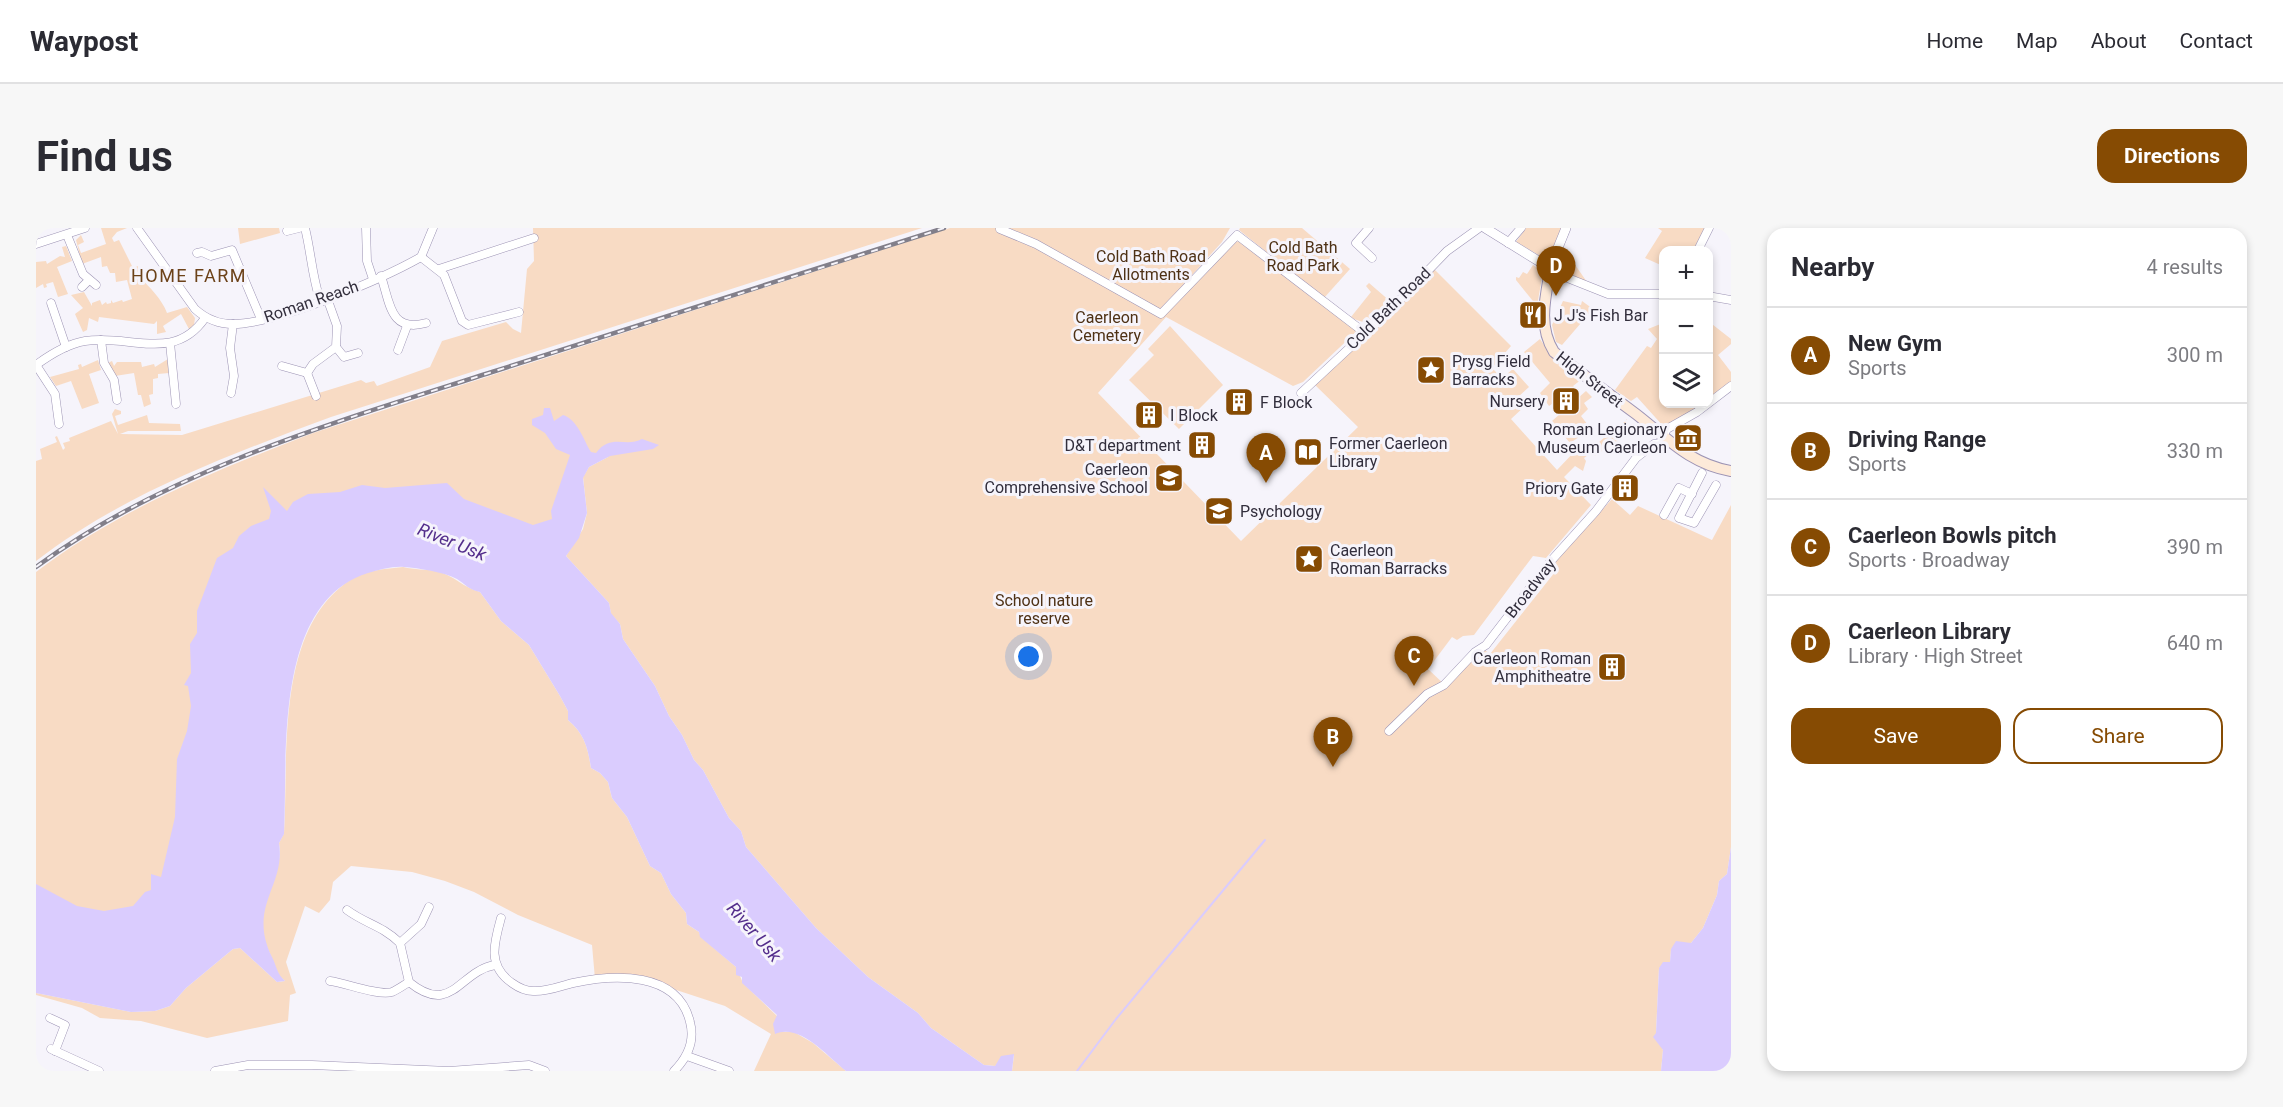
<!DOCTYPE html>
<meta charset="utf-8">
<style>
body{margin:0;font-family:Roboto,sans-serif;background:#f7f7f7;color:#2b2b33}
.controls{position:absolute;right:18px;top:18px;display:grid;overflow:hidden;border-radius:12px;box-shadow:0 3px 9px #0003}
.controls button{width:54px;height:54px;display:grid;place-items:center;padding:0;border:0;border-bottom:2px solid #e1e1e2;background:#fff;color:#2b2b33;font:30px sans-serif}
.you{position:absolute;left:993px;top:429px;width:21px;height:21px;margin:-15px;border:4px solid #fff;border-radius:50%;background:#1a73e8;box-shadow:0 0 0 9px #1a73e833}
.badge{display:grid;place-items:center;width:39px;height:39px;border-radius:50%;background:#864b03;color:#fff;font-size:20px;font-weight:700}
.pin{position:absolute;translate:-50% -50px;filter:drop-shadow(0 2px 3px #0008)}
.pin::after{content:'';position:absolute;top:32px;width:21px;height:18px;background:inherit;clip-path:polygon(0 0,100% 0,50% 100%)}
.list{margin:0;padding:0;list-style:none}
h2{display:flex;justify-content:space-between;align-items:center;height:78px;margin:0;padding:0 24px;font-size:26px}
h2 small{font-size:20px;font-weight:400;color:#7c7c81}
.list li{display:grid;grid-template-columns:39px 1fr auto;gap:18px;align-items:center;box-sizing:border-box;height:96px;padding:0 24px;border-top:2px solid #e1e1e2}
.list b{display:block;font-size:22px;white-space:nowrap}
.list p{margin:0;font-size:20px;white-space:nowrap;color:#7c7c81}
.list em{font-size:20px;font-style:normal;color:#7c7c81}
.actions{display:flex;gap:12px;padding:18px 24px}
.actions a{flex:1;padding:14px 0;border:2px solid #864b03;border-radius:18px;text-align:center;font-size:21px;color:#864b03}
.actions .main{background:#864b03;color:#fff}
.icon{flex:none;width:33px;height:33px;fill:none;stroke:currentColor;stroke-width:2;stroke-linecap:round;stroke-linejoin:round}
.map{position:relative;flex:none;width:1695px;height:843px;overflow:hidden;border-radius:18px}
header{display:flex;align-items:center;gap:36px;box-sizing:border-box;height:84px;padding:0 30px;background:#fff;border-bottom:2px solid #e1e1e2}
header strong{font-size:28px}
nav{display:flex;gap:33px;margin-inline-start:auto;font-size:21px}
.intro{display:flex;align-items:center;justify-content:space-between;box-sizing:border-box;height:144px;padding:0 36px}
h1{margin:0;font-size:42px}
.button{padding:15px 27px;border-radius:18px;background:#864b03;color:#fff;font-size:21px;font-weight:700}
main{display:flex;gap:36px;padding:0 36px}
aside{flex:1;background:#fff;border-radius:18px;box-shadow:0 3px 9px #0003}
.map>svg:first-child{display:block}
.green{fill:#f8dbc4}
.water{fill:#daccfe}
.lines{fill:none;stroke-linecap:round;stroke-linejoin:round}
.stream{stroke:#daccfe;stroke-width:2}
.minor-casing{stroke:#9c93b4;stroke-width:9}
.tertiary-casing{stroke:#9c93b4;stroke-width:10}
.secondary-casing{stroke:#9c93b4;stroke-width:12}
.minor{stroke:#fff;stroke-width:8}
.tertiary{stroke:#fff;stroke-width:9}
.secondary{stroke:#fdead9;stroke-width:10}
.rail-casing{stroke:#827f8a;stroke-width:4.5}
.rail{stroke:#f6f4fb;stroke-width:2;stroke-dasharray:7;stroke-linecap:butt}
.labels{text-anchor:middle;stroke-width:6;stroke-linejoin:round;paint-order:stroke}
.park-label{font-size:16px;fill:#4e3115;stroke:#f6f4fb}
.street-label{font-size:16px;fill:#322e3c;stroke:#f6f4fb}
.poi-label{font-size:16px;fill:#322e3c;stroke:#f6f4fb;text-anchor:start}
.neighbourhood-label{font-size:18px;letter-spacing:1.5px;fill:#6c4219;stroke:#f6f4fb}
.water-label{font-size:18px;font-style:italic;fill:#532d8b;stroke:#f6f4fb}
</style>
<header>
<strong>Waypost</strong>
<nav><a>Home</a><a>Map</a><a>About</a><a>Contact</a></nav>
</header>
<div class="intro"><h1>Find us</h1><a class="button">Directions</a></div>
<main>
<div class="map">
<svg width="1695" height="843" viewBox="0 0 1695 843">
<rect width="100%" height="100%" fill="#f6f4fb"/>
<g class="green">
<path d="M65,0H91L81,4L76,10L78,14L83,12L97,40L102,38L103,47L109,45L104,49C113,59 126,71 131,85L151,79L159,90L158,97L153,101L145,86L127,98L130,104L121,106V93L118,96L63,89L62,94L53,90L51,102L47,104L39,86L47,80L35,67L48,64L56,78V75L64,72L66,77L70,74L71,76L75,75V72L77,75L86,72L87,74L96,71L91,52L80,54L79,45H74L71,38L66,39L65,29L46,36L40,12L45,7L48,14L42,17L45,25L70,16Z"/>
<path d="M202,0H243L244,5L204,16Z"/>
<path d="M497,0H886L295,189C193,227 87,266 0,333V233L6,231L4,221L21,214L19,209L21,208L27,222L29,220L27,215L34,213L33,210L75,193L82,206L76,186L79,181L85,183V186L79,188L82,197L111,187L113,195L144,196L145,203H92L84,206L146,207L325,152L330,155L338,153L341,158L394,139L406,113L470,94L477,101L485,105L491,41L498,33Z"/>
<path d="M914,0H1194L1186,14L1127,79L1128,84L1199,13L1205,14L1321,103L1267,154L1257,158L1130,89L1062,165L1205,313L1322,199L1278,156L1398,41L1475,118L1456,140L1466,150L1477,141L1493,159L1482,169L1489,178L1475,191L1521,242L1540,222L1546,228L1591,191L1581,217L1579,214L1559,228L1556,224L1548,230L1550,233L1547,243L1539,238L1528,249L1555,277L1510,330L1497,328L1438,407L1427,408L1421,412L1416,409L1392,441L1411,459L1446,420L1454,426L1519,344L1520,333L1576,271L1594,287L1602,278L1676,312L1695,277V619L1691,646L1683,653L1681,667L1667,700L1655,715L1635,721L1634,735L1623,740L1620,805L1627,822L1625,843H976L978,827L959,838L948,837L895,800L882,785L832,749L780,700L710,619L705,603L693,590L667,542L658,532L646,507L633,488L619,458L587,411L584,396L575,386L573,375L530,328L547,301L551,285L547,249L553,239L574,228L622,217L551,234L528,308L325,281L135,691L0,697V344C83,281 181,242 277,205Z"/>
<path d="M1204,0H1266L1314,41L1288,70L1203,2Z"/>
<path d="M1490,0H1526L1515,24L1506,29L1480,14Z"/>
<path d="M1622,0H1669L1657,22L1639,20L1628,22L1627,38L1609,30L1626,3Z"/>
<path d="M30,18L36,33L21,39L32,66L22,69L17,54L10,56L11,59L8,60L7,56L0,60V34L10,33L11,36L24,28L29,29L26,19Z"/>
<path d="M1528,21L1551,54L1521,43V37Z"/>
<path d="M1497,37L1507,44L1501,78L1480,52V49L1483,50L1487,44L1491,46Z"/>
<path d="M1333,55L1355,74C1342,88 1334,101 1315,89L1335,64L1330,58Z"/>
<path d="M1527,73L1545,77L1546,73L1557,81L1526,117L1520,114L1516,97Z"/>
<path d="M1672,93L1695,111V116L1682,127L1695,144V156L1672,174Z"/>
<path d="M1627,95L1628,176H1670L1628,199L1601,169L1595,173L1579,162L1611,118L1615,120L1621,111L1612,101Z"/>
<path d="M1134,98L1187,157L1143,201L1093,152L1118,127L1112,121Z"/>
<path d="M1504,111L1514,126L1546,151L1537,158L1539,160L1513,178L1504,165L1514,155L1488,124Z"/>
<path d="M132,131L133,145L122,146V150L117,151V166L113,167L115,176L108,179L105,167H102L98,145L79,148L72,135L76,133L78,138L81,134H105L106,139L118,136L119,139Z"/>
<path d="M62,132L65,142L53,146L63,175L46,181L35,153L20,158L14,149L43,141L42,137L45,136L46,139Z"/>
<path d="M1550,163L1556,169L1548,175L1552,181L1545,188L1555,201L1534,215L1516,193Z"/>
<path d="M367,339C379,342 390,341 401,343C417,347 428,360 444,364L465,393L493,417L524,468L532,483V492C548,505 552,520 555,540L564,545L572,554L576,570L591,589L614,638L625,645L635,666L650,685L651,696L663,704L665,709L700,739L707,755L741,788L745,804H758L777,815L810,843H718L735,806L689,778L625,757L599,750L559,751L556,717L482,687L438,664L409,653L376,644L315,638L297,654L294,672L283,685L269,678L250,734L260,765L254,767L252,793L171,810L105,793L64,790L46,780L0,767V765L95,784L119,783L134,778L150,760L197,721L204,720L241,754L249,753L242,747C238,730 226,715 226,698C226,669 248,643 243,615L248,605C253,526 239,402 314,352C328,342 350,341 367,339Z"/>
</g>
<g class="water">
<path d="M508,180H514L518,193L527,187C542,192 548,213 555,224L560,225C575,205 590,220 606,211L623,217L617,221L574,228L553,239L547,250L551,285L543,310L530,328L573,375L575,385L584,396L587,411L619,458L633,488L646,507L658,532L667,542L693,590L705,603L710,619L780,700L832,749L882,785L895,800L948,837L959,838L965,828L978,826L976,843H810C791,828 764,795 739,806L737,796L741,787L706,755V749L700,747V739L664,709L663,704L651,696L650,685L635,666L625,645L614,638L591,589L576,570L572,554L564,545L555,540C552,520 548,505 532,492V483L524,468L493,417L465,393L444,364C433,362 429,356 421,351C408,344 382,340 368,339C357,338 343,342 332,345C237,375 252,527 248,606L243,615C250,658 211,678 236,729C241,739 241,746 249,753L241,754L204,720L197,721L150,760L134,778L119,783L95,784L0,765V656L41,678L68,683L97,678L109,664L115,662V646L125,649L139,589L141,531L151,503L155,478L152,458L148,457L155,445L154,416L161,405V383L181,330L197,320L203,308L215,298L233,291L235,283L227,259L251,283L257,274L272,266L304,264L326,257L349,260L411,255L428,271L497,297L516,291L515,283L534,227L520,221L509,205L496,197V191L507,187Z"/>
<path d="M1695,619V843H1625L1627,822L1617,809L1620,805L1623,740L1627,734H1634L1635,721L1640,713L1655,715L1667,700L1681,667L1683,653L1691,646Z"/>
</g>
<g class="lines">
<path class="stream" d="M1041,843L1080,791L1229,612"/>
<g class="minor-casing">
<g id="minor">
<path d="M101,0L159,81C170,91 182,96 197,96C241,96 346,51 385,29L397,0"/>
<path d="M269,0C275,24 276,48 284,72"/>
<path d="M330,0L331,33L337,51"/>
<path d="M1333,0L1320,15L1336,30"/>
<path d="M964,1L1000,16L1125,86L1201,7L1329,105"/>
<path d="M251,3L263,0"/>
<path d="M31,7L47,46L60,57"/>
<path d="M1472,15L1485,0"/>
<path d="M0,16L49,0"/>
<path d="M1662,22L1673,0"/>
<path d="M161,25L166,24L175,28L196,22L225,91"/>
<path d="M385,29L408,47L426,93L432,97L483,84"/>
<path d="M403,41L498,10"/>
<path d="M1514,43L1572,66H1628"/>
<path d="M345,48C354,75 354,105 390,95"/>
<path d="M46,59L53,52"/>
<path d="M1672,68L1695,72"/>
<path d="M15,75L30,119"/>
<path d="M65,112L68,135L78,152L81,172"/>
<path d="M134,115L140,176"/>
<path d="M300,119L308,129L322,125"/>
<path d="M362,122L371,98"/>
<path d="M0,137C15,126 31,116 49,113C94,106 138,135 169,90"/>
<path d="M0,137L19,166L23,196"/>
<path d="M246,138L271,145L277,136L300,119L301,98L291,70"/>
<path d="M271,145L280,168"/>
<path d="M195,165L198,148L194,120L197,96"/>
<path d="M1265,165L1350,86L1411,23L1443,0"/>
<path d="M1626,210L1631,201L1661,184L1695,158"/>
<path d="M1666,245L1643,290L1658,295L1680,257"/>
<path d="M1628,287L1643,260L1656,266"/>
<path d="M1353,503L1391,466L1408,457L1439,424L1450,417L1514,334L1560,283L1600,230L1618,216L1631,214"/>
<path d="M311,682C330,696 345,697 364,715"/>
<path d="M465,690C458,715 451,738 476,755C483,760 489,763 497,763C511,764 524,758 537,755C578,746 642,743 654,794C659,813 651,830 638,843"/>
<path d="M294,753C310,755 342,768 356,764C361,762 368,757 373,754C416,789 423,743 459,737"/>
<path d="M373,754L364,715L385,696L393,679"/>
<path d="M14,790L29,797L19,823"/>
<path d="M15,821L63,843"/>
<path d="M651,828L693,843"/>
<path d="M179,843L212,837H276L413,843L493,837L509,843"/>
</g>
</g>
<g class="tertiary-casing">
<path id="tertiary" d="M1449,0L1504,34L1515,37L1530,0"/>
</g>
<g class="secondary-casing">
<path id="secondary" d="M1515,37C1510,67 1501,97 1518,124C1545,145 1573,166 1600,186C1631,210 1654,236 1695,243"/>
</g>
<use href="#minor" class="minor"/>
<use href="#tertiary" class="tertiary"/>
<use href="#secondary" class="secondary"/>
<g class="rail-casing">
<path id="rail" d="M0,339C134,241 300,194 456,144C607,96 758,49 908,0"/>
</g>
<use href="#rail" class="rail"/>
</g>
<defs>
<g id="restaurant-square" transform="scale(1.5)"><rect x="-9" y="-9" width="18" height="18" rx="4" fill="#864b03" stroke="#f6f4fb"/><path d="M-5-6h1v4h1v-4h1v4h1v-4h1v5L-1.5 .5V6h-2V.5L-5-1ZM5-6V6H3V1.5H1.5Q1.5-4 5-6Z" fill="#fff"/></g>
<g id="sight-square" transform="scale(1.5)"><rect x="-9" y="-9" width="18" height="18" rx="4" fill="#864b03" stroke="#f6f4fb"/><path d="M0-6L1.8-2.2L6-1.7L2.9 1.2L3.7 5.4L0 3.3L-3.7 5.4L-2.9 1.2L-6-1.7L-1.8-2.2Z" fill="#fff"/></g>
<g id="building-square" transform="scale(1.5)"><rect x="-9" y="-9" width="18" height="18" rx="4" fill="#864b03" stroke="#f6f4fb"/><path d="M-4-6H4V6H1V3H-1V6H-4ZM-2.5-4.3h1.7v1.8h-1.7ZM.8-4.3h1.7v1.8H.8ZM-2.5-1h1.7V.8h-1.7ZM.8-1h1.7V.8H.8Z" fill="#fff"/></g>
<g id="museum-square" transform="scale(1.5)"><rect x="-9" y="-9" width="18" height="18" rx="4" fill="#864b03" stroke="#f6f4fb"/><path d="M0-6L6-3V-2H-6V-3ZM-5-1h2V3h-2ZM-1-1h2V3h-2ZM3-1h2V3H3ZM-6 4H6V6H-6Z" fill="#fff"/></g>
<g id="library-square" transform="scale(1.5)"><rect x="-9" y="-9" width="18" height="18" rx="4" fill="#864b03" stroke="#f6f4fb"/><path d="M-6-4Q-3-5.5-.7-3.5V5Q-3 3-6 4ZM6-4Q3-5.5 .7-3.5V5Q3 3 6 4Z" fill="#fff"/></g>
<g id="school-square" transform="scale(1.5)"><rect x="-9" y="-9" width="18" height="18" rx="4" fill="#864b03" stroke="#f6f4fb"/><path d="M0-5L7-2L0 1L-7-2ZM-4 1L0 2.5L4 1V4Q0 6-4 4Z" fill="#fff"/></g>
</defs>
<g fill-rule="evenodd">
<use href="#restaurant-square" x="1497" y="87"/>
<use href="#sight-square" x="1395" y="142"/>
<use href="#building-square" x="1530" y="173"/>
<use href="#building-square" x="1203" y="174"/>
<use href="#building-square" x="1113" y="187"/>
<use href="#museum-square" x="1652" y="210"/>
<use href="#building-square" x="1166" y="217"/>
<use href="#library-square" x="1272" y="224"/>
<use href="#school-square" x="1133" y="250"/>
<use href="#building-square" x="1589" y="260"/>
<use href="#school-square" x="1183" y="283"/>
<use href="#sight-square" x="1273" y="331"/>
<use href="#building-square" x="1576" y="439"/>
</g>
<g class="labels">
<g class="park-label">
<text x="1267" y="25">Cold Bath<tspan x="1267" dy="18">Road Park</tspan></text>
<text x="1115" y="34">Cold Bath Road<tspan x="1115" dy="18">Allotments</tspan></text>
<text x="1071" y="95">Caerleon<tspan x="1071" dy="18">Cemetery</tspan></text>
<text x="1008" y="378">School nature<tspan x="1008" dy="18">reserve</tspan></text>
</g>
<g class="street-label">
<text transform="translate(275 73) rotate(-19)" y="6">Roman Reach</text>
<text transform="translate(1352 80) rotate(-44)" y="6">Cold Bath Road</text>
<text transform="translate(1554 151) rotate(38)" y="6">High Street</text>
<text transform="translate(1494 360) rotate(-52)" y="6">Broadway</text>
</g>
<g class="poi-label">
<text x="1518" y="93">J J's Fish Bar</text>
<text x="1416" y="139">Prysg Field<tspan x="1416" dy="18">Barracks</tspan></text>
<text x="1509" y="179" text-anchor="end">Nursery</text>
<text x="1224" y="180">F Block</text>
<text x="1134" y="193">I Block</text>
<text x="1631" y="207" text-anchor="end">Roman Legionary<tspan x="1631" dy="18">Museum Caerleon</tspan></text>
<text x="1293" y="221">Former Caerleon<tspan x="1293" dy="18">Library</tspan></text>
<text x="1145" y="223" text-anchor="end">D&amp;T department</text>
<text x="1112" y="247" text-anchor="end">Caerleon<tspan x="1112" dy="18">Comprehensive School</tspan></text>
<text x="1568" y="266" text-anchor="end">Priory Gate</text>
<text x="1204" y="289">Psychology</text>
<text x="1294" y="328">Caerleon<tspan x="1294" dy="18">Roman Barracks</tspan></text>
<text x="1555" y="436" text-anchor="end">Caerleon Roman<tspan x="1555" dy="18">Amphitheatre</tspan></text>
</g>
<g class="neighbourhood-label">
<text x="153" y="54">HOME FARM</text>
</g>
<g class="water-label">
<text transform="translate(416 314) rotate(22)" y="6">River Usk</text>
<text transform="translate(718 704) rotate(49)" y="6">River Usk</text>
</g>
</g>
</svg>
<div class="controls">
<button>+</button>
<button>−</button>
<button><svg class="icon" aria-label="layers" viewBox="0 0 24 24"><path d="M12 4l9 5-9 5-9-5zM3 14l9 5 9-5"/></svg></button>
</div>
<div class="you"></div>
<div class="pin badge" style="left:1230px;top:255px">A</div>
<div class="pin badge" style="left:1297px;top:539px">B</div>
<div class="pin badge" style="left:1378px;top:458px">C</div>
<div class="pin badge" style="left:1520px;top:68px">D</div>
</div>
<aside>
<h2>Nearby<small>4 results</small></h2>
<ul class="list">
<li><span class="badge">A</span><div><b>New Gym</b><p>Sports</p></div><em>300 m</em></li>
<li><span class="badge">B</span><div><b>Driving Range</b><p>Sports</p></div><em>330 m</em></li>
<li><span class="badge">C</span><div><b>Caerleon Bowls pitch</b><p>Sports · Broadway</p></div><em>390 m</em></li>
<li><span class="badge">D</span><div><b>Caerleon Library</b><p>Library · High Street</p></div><em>640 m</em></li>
</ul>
<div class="actions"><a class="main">Save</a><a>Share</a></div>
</aside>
</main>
